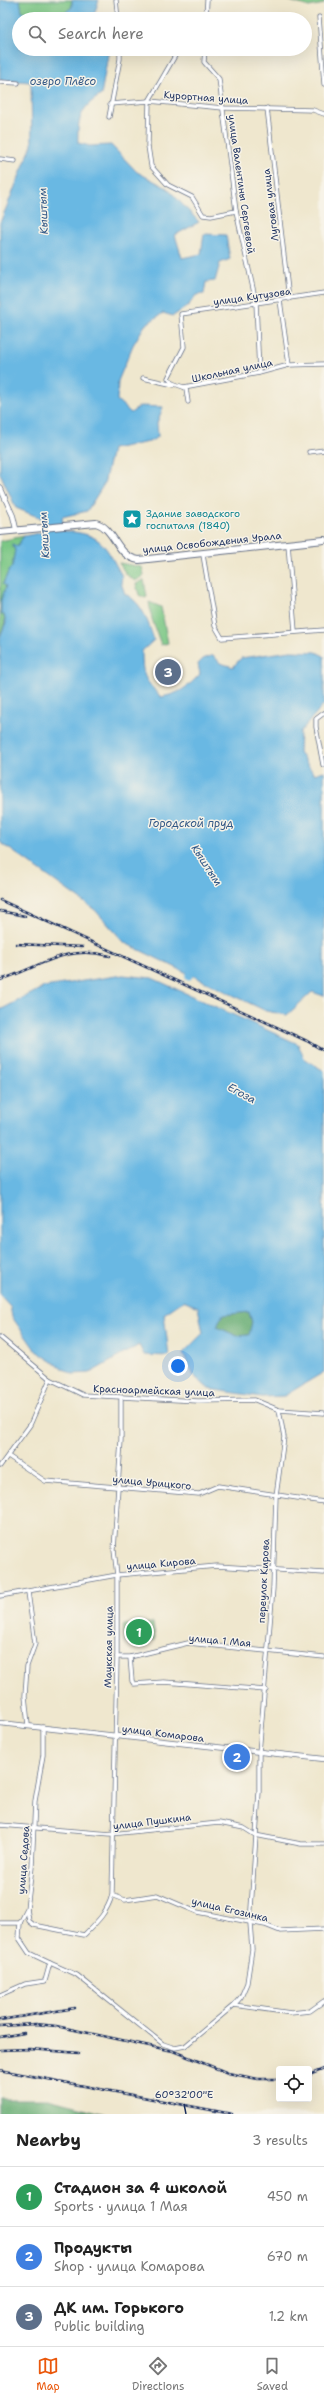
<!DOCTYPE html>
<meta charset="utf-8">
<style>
body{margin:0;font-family:"Shantell Sans",sans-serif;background:#f6f6f6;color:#222}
.controls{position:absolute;right:12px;bottom:12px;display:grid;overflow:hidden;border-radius:4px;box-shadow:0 4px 16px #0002}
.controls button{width:36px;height:36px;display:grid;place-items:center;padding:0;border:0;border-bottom:1px solid #e0e0e0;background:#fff;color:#222;font:20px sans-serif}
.you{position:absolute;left:178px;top:1366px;width:14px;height:14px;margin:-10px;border:3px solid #fff;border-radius:50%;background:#1a73e8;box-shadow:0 0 0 6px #1a73e833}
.badge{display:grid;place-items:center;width:26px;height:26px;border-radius:50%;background:#ea580c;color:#fff;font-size:13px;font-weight:700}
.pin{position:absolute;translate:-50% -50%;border:2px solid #fff;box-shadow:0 1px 4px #0006}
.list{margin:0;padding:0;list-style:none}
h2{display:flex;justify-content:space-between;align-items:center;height:52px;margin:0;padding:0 16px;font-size:17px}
h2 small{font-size:13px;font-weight:400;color:#767676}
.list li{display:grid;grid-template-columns:26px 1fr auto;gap:12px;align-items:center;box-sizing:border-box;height:60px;padding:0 16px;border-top:1px solid #e0e0e0}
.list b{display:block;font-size:15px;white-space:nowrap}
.list p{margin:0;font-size:13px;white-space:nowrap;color:#767676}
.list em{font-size:13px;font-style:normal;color:#767676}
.icon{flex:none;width:22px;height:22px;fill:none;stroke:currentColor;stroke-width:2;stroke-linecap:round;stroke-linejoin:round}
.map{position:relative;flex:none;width:324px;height:2114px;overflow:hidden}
.search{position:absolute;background:#fff;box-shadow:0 4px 16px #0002;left:12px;right:12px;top:12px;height:44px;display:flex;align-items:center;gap:10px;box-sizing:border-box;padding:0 14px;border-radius:22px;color:#767676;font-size:15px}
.sheet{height:232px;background:#fff}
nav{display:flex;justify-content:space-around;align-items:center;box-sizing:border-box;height:56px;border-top:1px solid #e0e0e0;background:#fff;font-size:11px;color:#767676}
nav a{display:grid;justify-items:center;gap:2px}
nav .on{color:#ea580c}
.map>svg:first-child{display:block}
.green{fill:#7cc785;stroke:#4c7b72}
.forest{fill:#65ac72;stroke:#406e68}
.water{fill:#69b8e3;stroke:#4274a0;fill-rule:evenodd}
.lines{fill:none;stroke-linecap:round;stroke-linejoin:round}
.river{stroke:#69b8e3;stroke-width:7}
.minor-casing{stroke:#656f85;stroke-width:5}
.tertiary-casing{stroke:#656f85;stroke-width:6}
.primary-casing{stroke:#656f85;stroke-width:8}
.minor{stroke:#fff;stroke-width:3.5}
.tertiary{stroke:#fff;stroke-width:4.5}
.primary{stroke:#fff;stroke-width:6}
.rail-casing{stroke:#1b2f5e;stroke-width:2.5}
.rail{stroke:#f7f3e8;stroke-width:1;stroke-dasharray:3;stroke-linecap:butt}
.ticks{fill:none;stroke:#1b2f5e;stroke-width:1.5}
.labels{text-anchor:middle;stroke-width:3;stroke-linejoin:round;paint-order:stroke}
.street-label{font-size:10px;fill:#1b2f5e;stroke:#f7f3e8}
.culture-label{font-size:10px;fill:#0d838f;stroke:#f7f3e8;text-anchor:start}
.water-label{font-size:11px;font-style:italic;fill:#325886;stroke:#f7f3e8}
.ticks-label{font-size:10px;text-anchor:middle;fill:#1b2f5e;stroke:#f7f3e8;stroke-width:3;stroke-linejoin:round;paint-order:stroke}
</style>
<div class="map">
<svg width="324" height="2114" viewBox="0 0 324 2114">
<rect width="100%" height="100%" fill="#f7f3e8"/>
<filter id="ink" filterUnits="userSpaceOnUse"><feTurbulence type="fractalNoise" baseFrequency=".025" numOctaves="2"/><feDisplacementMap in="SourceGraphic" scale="8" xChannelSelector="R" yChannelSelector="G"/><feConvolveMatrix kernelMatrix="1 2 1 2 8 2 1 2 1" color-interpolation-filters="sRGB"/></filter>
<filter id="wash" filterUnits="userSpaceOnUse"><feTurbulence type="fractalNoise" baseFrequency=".012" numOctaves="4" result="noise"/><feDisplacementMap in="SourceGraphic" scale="16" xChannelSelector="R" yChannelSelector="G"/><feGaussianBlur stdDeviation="0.9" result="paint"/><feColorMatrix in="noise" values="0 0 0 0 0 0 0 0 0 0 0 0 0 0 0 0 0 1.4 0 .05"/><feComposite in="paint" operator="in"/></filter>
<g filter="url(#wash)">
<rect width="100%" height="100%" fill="#efe7ce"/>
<g class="green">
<path d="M20,0H72V7C52,23 46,22 22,12Z"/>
<path d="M287,0H324V4L309,7Z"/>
<path d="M24,536L17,546H12L15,550L12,567L9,570L3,583L6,586C6,594 1,601 0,610C8,619 4,626 0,636V541Z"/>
<path d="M119,563L142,567L144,576L135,581L126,574Z"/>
<path d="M144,580L147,597L145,598L139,595L136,584Z"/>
<path d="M149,602L161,607L168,643L161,645L152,619Z"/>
<path d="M153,1623L155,1640L125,1642L123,1625Z"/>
</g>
<g class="forest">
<path d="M249,1312L252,1322L250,1335L237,1336L217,1327L222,1315Z"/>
<path d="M0,2099H48L106,2114H0Z"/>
</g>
<g class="water">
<path d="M0,0H20L22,12L39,19H19V49H109L101,95C81,107 77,119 78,143L90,146L111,145L137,172L167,188L199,222L175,235L182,258L201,254L204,234L226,235L230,259L220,263L215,281L206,282L204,294L196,295L188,306L173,316L163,313L145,325L133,345L118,381L117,400L131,413L140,406L163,407L157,423L158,437L149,442L112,449L104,484L87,511L62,517L64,531C103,534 104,544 122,576L121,583L125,594C143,603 148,622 154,640L142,651C142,676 144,679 161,697C179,694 188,687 200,674L198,664L203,659L213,655L220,663L233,667L241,658L291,651L316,652L324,656V704L300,732L299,752L314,774L324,771V996L312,992L287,1015L266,1011L125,943L95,910L0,842V637L6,622L4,615L1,614V600L6,586L3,584L9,570L12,567L15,550L12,544L17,546L24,536L44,532L43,519L16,508L0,473V223L32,145L31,82L0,80Z"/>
<path d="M72,0H99L94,15L96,19H57L72,7Z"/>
<path d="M123,975L152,978L298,1044L304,1058L324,1071V1372L284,1396L262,1397L209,1389L194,1376L183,1353L203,1333L198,1307L183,1301L164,1314L169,1356L144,1355L139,1345L90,1373L72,1374L36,1351L12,1317L10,1306L0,1295V1010L44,987ZM249,1312L252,1322L249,1335L237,1336L217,1327L222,1315Z"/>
</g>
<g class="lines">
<path class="river" d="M189,976L194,966"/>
</g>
</g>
<g filter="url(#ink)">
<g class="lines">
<g class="minor-casing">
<g id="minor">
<path d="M116,0L118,19"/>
<path d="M319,17L324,84"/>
<path d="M206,19L207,0"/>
<path d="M179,49L149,101L148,146L151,166L168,185L192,197L203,215L211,216L236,211"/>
<path d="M205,49L204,62L219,79L236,211L256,302L259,373"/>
<path d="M0,82L18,83"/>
<path d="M110,104L149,101L223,108L313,110L324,114"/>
<path d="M267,108L289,299"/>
<path d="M109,117L120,59V49"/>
<path d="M0,159L15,161"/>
<path d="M280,300L289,365"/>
<path d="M143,378L174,385"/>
<path d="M184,387L259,373L289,365L324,364"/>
<path d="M188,402L186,388L172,383L168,378L184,347L181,314L324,293"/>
<path d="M309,452L324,450"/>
<path d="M288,544L295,631"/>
<path d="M203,555L215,626L222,638L324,630"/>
<path d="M323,765L316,727V719L324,713"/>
<path d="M0,1337L50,1379L83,1395L198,1401L255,1400L279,1410L324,1413"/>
<path d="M8,1456L45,1481L199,1494L218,1486L324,1502"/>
<path d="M0,1466L30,1425L50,1379"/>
<path d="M0,1596L117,1575L217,1566L324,1573"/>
<path d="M117,1657H130L188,1643L324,1657"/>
<path d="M130,1657L132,1681L134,1684L164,1682L266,1690"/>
<path d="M28,1725L25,1696L27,1666L35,1644L28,1592"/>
<path d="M0,1825L111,1834L219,1823L244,1828L255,1835L301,1844H324"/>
<path d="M112,1895L125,1900L157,1895L197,1912L265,1925L280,1931L324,1929"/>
<path d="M27,1909L29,1921L34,1925L84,1935C97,1922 107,1913 112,1895L117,1657V1575L114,1550L121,1440V1399"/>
<path d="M0,1923H20"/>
<path d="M50,1963L77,1975L163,2044L175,2048L185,2046L234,2005L241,1997L247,1983L252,1949L250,1923L259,1792V1753L273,1588L276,1496L284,1437L279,1410"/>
<path d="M0,1995L25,1984L45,1981L50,1963L29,1953L19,1938L20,1923L27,1909L32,1867L35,1801L43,1755V1727"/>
<path d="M234,2005L291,2013L310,2011L324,2001"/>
</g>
</g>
<g class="tertiary-casing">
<g id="tertiary">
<path d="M0,487L13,516L16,529"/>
<path d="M0,1723L324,1759"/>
</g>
</g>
<g class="primary-casing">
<path id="primary" d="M0,532L96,523C115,528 116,557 139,560L324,540"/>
</g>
<use href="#minor" class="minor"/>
<use href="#tertiary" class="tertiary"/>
<use href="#primary" class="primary"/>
<g class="rail-casing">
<g id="rail">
<path d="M0,900L307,1041L324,1051"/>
<path d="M0,911L25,916"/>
<path d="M16,944L83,947"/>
<path d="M0,980C41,967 65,944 110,956"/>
<path d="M0,2020L75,2008"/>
<path d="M0,2026L36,2024L56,2026L173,2051L228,2073L258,2079H279"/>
<path d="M0,2037L24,2033"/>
<path d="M0,2050L30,2049L79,2053"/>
<path d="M0,2070L232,2114"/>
<path d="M309,2075L324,2069"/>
</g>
</g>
<use href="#rail" class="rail"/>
</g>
</g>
<path class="ticks" d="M184,2104L186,2114"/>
<defs>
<g id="sight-square" transform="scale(1)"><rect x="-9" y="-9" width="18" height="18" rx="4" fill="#0f9aa8" stroke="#f7f3e8"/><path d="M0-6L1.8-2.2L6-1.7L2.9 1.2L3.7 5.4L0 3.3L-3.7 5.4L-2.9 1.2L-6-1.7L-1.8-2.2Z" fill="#fff"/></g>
</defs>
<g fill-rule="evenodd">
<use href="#sight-square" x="132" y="519"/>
</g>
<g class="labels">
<g class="street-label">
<text transform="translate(206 97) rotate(4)" y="4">Курортная улица</text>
<text transform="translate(242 184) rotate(82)" y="4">улица Валентины Сергеевой</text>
<text transform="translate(270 205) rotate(-97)" y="4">Луговая улица</text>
<text transform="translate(252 296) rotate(-8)" y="4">улица Кутузова</text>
<text transform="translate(232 370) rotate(-12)" y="4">Школьная улица</text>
<text transform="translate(212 542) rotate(-6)" y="4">улица Освобождения Урала</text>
<text transform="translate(154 1390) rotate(2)" y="4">Красноармейская улица</text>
<text transform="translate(152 1482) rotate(5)" y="4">улица Урицкого</text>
<text transform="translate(161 1563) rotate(-5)" y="4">улица Кирова</text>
<text transform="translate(263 1581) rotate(-87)" y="4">переулок Кирова</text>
<text transform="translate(220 1640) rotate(5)" y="4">улица 1 Мая</text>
<text transform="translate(108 1647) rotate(-89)" y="4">Маукская улица</text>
<text transform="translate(163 1733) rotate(7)" y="4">улица Комарова</text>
<text transform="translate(152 1821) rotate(-7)" y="4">улица Пушкина</text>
<text transform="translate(23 1860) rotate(-86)" y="4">улица Седова</text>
<text transform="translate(230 1909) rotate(13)" y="4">улица Егозинка</text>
</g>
<g class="culture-label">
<text x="146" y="517">Здание заводского<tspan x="146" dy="12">госпиталя (1840)</tspan></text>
</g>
<g class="water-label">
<text x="63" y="85">озеро Плёсо</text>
<text transform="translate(43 211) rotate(-92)" y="4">Кыштым</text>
<text transform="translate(44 535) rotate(-93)" y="4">Кыштым</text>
<text x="191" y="827">Городской пруд</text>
<text transform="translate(207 865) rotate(57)" y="4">Кыштым</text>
<text transform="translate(242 1093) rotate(29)" y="4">Егоза</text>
</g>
</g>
<g class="ticks-label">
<text x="184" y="2098">60°32'00"E</text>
</g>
</svg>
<div class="controls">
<button><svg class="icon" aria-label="locate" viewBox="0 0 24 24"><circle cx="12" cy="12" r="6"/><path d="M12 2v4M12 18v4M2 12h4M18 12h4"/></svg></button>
</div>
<div class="you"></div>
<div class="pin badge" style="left:139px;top:1632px;background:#2e9e5b">1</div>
<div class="pin badge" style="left:237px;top:1757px;background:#3f7fe0">2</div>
<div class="pin badge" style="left:168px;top:672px;background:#5c6f8a">3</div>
<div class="search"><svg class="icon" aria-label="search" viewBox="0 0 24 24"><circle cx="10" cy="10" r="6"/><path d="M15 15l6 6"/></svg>Search here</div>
</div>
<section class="sheet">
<h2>Nearby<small>3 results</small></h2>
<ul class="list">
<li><span class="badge" style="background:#2e9e5b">1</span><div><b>Стадион за 4 школой</b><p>Sports · улица 1 Мая</p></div><em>450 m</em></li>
<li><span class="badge" style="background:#3f7fe0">2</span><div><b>Продукты</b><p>Shop · улица Комарова</p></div><em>670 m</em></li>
<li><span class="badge" style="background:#5c6f8a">3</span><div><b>ДК им. Горького</b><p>Public building</p></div><em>1.2 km</em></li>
</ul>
</section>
<nav>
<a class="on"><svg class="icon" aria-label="map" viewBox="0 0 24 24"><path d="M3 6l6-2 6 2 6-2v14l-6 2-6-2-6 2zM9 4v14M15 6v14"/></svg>Map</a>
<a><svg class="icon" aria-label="directions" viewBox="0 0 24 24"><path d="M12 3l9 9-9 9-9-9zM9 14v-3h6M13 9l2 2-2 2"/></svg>Directions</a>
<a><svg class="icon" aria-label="saved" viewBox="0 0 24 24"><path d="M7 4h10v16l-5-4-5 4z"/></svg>Saved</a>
</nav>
